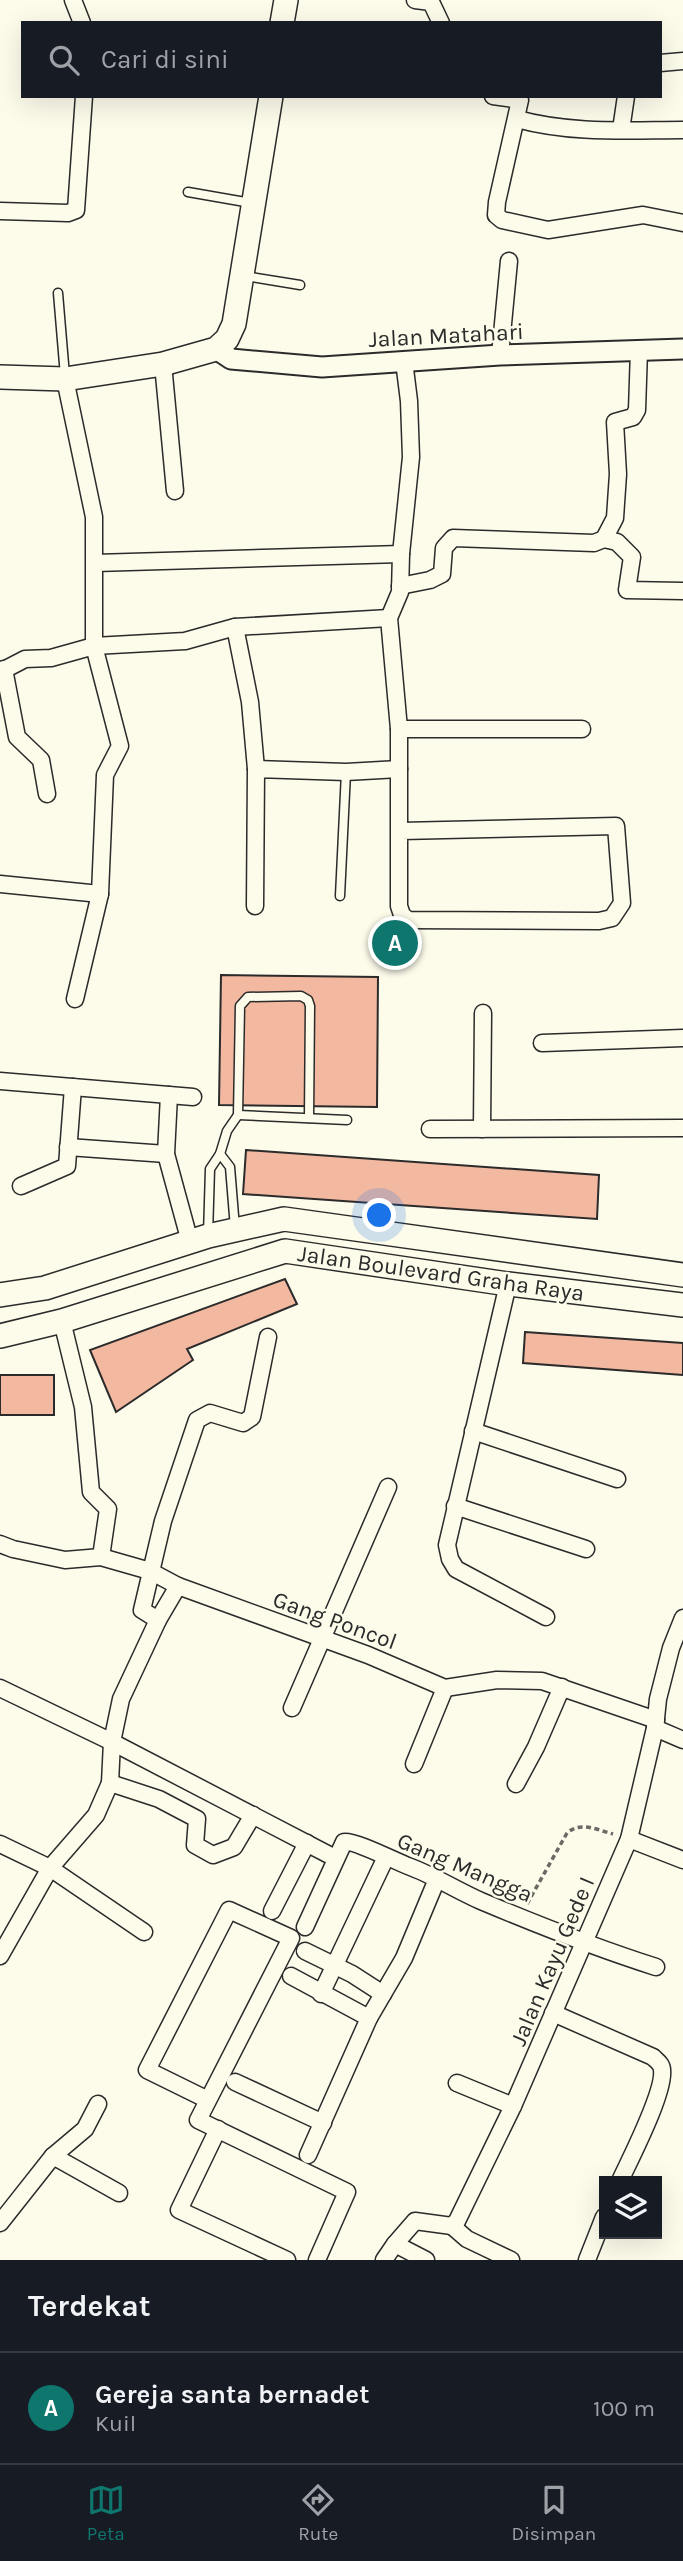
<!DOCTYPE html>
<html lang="id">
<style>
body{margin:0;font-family:Karla,sans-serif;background:#242831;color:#f1f3f6}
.controls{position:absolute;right:21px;bottom:21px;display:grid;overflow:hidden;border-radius:0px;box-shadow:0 7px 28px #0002}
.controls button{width:63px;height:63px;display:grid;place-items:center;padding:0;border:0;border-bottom:2px solid #363941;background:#171b24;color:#f1f3f6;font:35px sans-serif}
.you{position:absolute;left:380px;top:1216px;width:24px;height:24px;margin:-18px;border:5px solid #fff;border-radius:50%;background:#1a73e8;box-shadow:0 0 0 10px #1a73e833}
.badge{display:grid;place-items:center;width:46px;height:46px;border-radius:50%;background:#0f766e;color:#fff;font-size:23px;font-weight:700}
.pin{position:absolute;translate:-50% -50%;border:4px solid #fff;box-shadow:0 2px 7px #0006}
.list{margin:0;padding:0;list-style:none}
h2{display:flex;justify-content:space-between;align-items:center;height:91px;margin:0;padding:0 28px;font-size:30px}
h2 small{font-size:23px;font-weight:400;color:#9ea1a6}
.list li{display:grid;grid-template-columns:46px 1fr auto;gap:21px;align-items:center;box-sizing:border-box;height:112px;padding:0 28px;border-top:2px solid #363941}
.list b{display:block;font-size:26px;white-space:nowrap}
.list p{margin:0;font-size:23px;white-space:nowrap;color:#9ea1a6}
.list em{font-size:23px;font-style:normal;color:#9ea1a6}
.icon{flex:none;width:38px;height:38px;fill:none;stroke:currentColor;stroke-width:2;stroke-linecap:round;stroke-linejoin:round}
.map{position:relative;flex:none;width:683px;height:2260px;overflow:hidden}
.search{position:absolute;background:#171b24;box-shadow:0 7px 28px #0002;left:21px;right:21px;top:21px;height:77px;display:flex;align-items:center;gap:18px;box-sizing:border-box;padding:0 24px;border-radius:0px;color:#9ea1a6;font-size:26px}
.sheet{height:203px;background:#171b24}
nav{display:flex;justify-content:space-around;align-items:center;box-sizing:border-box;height:98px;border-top:2px solid #363941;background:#171b24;font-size:19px;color:#9ea1a6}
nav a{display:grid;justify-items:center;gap:4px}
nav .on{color:#0f766e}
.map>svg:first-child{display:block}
.building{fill:#f2b8a0;stroke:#2b2b2b;stroke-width:2}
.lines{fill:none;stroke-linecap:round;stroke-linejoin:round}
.service-casing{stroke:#2b2b2b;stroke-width:11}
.minor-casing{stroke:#2b2b2b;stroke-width:19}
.tertiary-casing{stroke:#2b2b2b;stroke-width:23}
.secondary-casing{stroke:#2b2b2b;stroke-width:26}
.path{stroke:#6a6964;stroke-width:3.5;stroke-dasharray:5 3.5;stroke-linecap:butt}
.service{stroke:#fdfbea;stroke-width:8}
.minor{stroke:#fdfbea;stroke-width:16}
.tertiary{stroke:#fdfbea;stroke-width:19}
.secondary{stroke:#fdfbea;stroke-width:23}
.labels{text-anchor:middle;stroke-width:5;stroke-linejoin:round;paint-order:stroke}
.street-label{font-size:23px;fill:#2b2b2b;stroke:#fdfbea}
</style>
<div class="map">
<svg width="683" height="2260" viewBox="0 0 683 2260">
<rect width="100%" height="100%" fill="#fdfbea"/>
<g class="building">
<path d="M221,975L378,977L377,1107L219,1105Z"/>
<path d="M246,1150L599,1175L597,1219L243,1194Z"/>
<path d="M285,1279L297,1304L187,1349L193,1360L116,1412L90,1350Z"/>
<path d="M525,1332L683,1343V1375L523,1363Z"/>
<rect x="0" y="1375" width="54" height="40"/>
</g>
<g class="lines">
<g class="service-casing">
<g id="service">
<path d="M188,192L251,203"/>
<path d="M245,276L300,285"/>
<path d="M58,293L65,376"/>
<path d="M340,896L346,772"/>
<path d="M238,1115L347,1120"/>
<path d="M220,1154L230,1167L235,1228"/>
<path d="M208,1235L210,1169L220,1154L227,1131L238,1115L240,1006L248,997L301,996L308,1000L310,1006L309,1118"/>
</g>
</g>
<g class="minor-casing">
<g id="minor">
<path d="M73,0L82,23"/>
<path d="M415,0L431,2L441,23"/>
<path d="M660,63L683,61"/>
<path d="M493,96L520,100L497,202L496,215L502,220L548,230L643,215L683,223"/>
<path d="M517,119C571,134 628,130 683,130"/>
<path d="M621,130L626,96"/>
<path d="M0,211L68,213L76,210L84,96"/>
<path d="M500,355L509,261"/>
<path d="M163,364L175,491"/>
<path d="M65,379L94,517V646L120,746L105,775L100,894L75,999"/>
<path d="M604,539L617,542L632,557L627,590L683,591"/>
<path d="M95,563L401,554"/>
<path d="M400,586L430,580L442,574L444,548L453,538L594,543L604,539L615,518L618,474L615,422L633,417L637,410L639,350"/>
<path d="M235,627L250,702L256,769"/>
<path d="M4,669L17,737L41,760L47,794"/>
<path d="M0,672L25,659L51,658L94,646L185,641L235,627L389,618"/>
<path d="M399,729H582"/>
<path d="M401,831L616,826L622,903L612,918L599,921L408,920L402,915L399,906V729L389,618L400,592L401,554L411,457L409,401L404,361"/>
<path d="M0,884L100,894"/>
<path d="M255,906L256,769L346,772L399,769"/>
<path d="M542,1043L683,1038"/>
<path d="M0,1081L193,1097"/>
<path d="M169,1095L166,1154L190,1242"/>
<path d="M430,1129L683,1128"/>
<path d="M482,1129L483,1013"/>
<path d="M68,1147L166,1154"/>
<path d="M21,1186L67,1166L73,1087"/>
<path d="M508,1284L447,1545L450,1559L456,1569L546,1617"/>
<path d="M62,1321L83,1407L91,1492L108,1509L101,1557"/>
<path d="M473,1431L617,1479"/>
<path d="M455,1506L586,1549"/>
<path d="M0,1544L13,1549L65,1560L101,1557L150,1571L178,1586L368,1655L445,1688L497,1680L542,1681L656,1720"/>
<path d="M158,1620L142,1610L163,1521L197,1420L210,1413L243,1423L252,1417L268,1337"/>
<path d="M0,1688L112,1742L335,1858"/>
<path d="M292,1708L388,1487"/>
<path d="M655,1728L683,1740"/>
<path d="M414,1764L445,1688"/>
<path d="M110,1783L159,1799L197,1819L195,1845L213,1855L234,1847L253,1815"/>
<path d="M516,1784L536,1747L562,1687"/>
<path d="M629,1839L683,1860"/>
<path d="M0,1844L50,1868L144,1932"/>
<path d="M272,1911L307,1843"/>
<path d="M305,1927L344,1842C354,1840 395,1861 408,1866C433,1875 456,1890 481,1901C538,1925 596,1948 656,1967"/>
<path d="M305,1951L352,1974L383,1994"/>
<path d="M0,1956L50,1868L96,1815L110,1783L112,1742L121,1699L158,1620L178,1586"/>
<path d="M291,1976L369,2018"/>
<path d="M321,1994L386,1857"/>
<path d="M553,2013L653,2057C657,2061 662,2064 662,2070C665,2092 630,2159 620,2181"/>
<path d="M235,2082L323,2123"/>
<path d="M457,2083L513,2106"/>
<path d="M208,2100L147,2070L229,1910L291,1938L198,2120L347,2192L317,2260"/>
<path d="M218,2129L179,2210L287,2260"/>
<path d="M308,2155L369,2018L404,1958L437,1879"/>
<path d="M53,2156L119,2193"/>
<path d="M0,2223L53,2156L85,2129L98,2104"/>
<path d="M452,2226L457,2221L513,2106L629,1839L655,1728L658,1699L671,1648L683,1618"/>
<path d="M452,2226L467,2239L511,2260"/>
<path d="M395,2244L426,2260"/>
<path d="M384,2260L395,2244L415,2221L452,2226"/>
<path d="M587,2260L604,2217"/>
</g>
</g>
<g class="tertiary-casing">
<path id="tertiary" d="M216,349L231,359L322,367L500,355L683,349"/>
</g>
<g class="secondary-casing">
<g id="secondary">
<path d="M282,23L286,0"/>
<path d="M0,377L65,379L163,364L216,349L227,339L234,324L271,96"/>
<path d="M0,1295L45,1288L208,1236L284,1219L683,1275"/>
<path d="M0,1336L62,1321L285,1251L508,1284L683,1305"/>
</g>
</g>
<path class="path" d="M527,1904L567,1833C581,1821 597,1830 613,1834"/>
<use href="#service" class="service"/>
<use href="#minor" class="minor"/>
<use href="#tertiary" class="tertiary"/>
<use href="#secondary" class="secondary"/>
</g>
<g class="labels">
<g class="street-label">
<text transform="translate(446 335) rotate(-3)" y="8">Jalan Matahari</text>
<text transform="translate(441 1273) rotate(8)" y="8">Jalan Boulevard Graha Raya</text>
<text transform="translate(335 1620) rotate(20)" y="8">Gang Poncol</text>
<text transform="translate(465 1867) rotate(23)" y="8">Gang Mangga</text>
<text transform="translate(552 1961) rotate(-67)" y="8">Jalan Kayu Gede I</text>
</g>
</g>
</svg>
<div class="controls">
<button><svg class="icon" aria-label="layers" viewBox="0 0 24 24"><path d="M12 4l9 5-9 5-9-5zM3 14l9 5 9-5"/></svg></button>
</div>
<div class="you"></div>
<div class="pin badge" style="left:395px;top:943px">A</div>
<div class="search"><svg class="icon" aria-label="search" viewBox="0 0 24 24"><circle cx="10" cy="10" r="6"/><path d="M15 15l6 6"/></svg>Cari di sini</div>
</div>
<section class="sheet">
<h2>Terdekat<small></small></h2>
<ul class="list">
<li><span class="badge">A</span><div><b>Gereja santa bernadet</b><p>Kuil</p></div><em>100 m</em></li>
</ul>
</section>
<nav>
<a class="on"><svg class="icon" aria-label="map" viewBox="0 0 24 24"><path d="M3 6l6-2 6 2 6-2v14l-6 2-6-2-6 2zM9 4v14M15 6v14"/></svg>Peta</a>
<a><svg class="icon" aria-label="directions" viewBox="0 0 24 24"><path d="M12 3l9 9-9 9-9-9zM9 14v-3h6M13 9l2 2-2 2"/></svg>Rute</a>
<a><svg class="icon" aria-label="saved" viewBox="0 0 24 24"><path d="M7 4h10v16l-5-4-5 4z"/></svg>Disimpan</a>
</nav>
